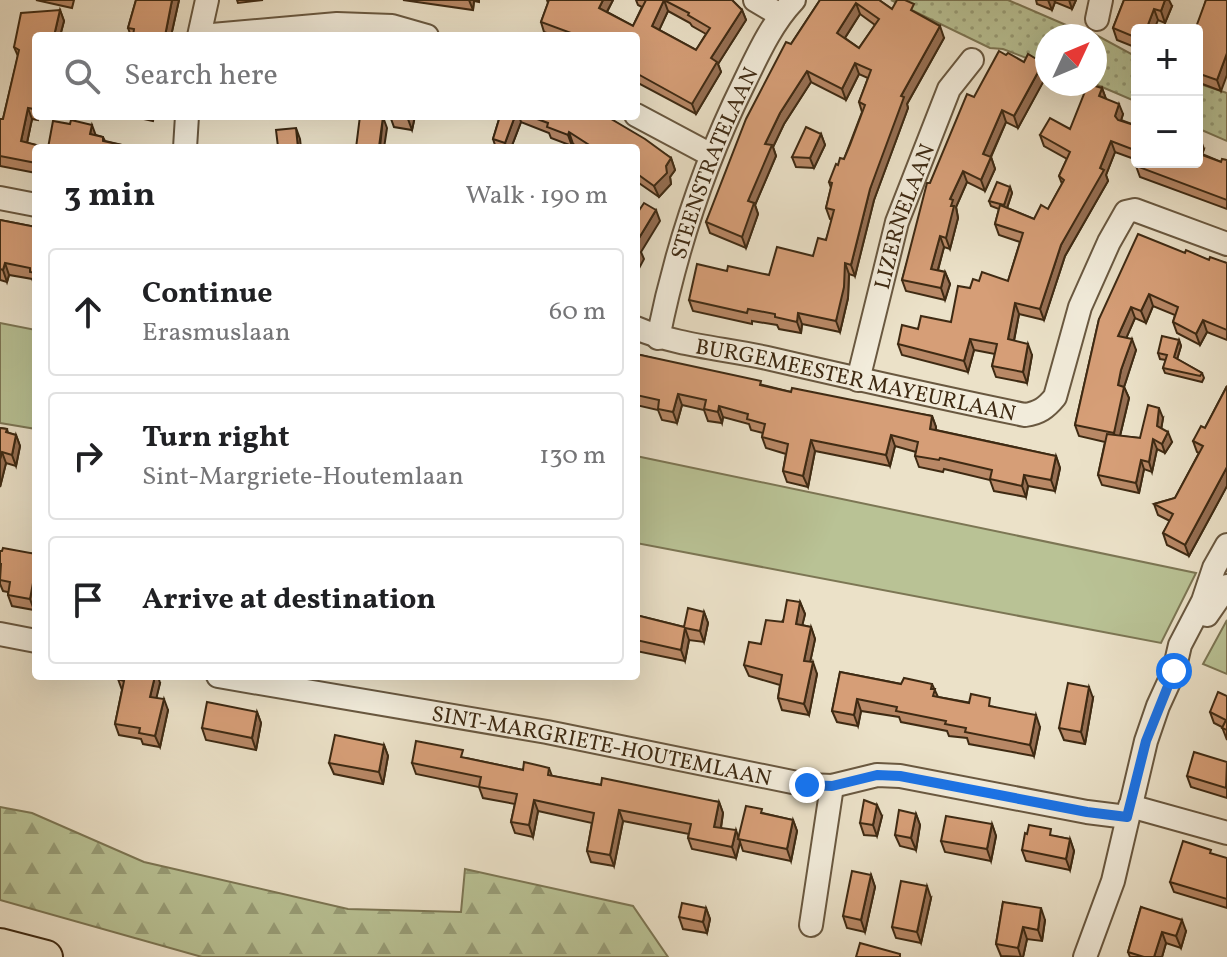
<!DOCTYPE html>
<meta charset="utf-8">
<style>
body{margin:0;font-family:Vollkorn,serif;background:#f2f2f2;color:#202124}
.controls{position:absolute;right:24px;top:24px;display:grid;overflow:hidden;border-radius:8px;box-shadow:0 8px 32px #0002}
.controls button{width:72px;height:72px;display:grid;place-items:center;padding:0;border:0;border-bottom:2px solid #e0e0e0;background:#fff;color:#202124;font:40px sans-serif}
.compass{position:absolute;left:1035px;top:24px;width:72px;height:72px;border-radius:50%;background:#fff;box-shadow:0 8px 32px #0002;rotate:46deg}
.stop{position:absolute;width:24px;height:24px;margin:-18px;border:6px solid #1a73e8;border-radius:50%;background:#fff}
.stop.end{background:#1a73e8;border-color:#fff;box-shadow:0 2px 8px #0008}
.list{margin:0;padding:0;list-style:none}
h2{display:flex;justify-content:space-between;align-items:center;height:104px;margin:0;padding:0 32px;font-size:34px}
h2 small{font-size:26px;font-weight:400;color:#757577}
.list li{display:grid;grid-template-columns:52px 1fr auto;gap:24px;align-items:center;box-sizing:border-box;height:128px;margin:0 16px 16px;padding:0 16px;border:2px solid #e0e0e0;border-radius:8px}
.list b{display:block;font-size:30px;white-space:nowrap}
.list p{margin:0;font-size:26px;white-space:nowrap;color:#757577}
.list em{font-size:26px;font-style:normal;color:#757577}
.icon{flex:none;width:44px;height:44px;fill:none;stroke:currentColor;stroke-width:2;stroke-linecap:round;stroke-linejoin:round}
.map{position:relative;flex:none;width:1227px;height:957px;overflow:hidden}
.search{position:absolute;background:#fff;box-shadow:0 8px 32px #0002;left:32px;top:32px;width:608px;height:88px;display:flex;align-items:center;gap:20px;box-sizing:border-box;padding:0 28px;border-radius:8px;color:#757577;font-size:30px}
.panel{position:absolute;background:#fff;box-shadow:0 8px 32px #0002;left:32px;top:144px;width:608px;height:536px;border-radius:8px}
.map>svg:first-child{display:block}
.grass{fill:#b9c295;stroke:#7c7654;stroke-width:2}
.forest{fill:url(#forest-firs);stroke:#7c7654;stroke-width:2}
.park{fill:url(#park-dots);stroke:#7c7654;stroke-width:2}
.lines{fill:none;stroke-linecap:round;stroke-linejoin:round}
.minor-casing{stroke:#695840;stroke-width:26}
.highway-casing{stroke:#3e2a13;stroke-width:36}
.minor{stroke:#f2ecdb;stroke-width:22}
.highway{stroke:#ebe1c8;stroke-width:32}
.wall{fill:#b88866;stroke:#3e2a13;stroke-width:2;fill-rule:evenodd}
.shaded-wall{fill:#966f53;stroke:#3e2a13;stroke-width:2}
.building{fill:#d69e77;stroke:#3e2a13;stroke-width:2;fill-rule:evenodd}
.route{stroke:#1a73e8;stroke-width:10}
.labels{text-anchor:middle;stroke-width:6;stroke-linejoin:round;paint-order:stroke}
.street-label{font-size:22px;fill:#3e2a13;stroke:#f2ecdb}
</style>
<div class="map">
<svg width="1227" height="957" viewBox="0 0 1227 957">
<defs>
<pattern id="forest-firs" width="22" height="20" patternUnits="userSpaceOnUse" patternTransform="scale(2)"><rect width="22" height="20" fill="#b9c295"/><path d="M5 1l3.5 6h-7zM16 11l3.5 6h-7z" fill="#989e78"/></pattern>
<pattern id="park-dots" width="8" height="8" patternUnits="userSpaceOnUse" patternTransform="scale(2)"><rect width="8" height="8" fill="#b9c295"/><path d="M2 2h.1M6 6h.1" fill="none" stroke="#989e78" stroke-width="1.8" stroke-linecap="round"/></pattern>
</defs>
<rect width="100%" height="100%" fill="#ebe1c8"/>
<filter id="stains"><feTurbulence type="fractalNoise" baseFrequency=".0025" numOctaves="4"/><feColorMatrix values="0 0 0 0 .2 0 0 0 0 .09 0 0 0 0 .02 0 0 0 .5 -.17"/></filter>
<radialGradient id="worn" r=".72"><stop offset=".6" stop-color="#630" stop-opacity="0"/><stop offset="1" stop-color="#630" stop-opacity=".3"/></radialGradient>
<g class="grass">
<path d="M0,323L36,330V429L0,423Z"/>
<path d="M636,456L1196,573L1161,643L636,543Z"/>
<path d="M1227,620V674L1203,664Z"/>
</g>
<path class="forest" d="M0,807L32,813L144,862L348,909L461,912L465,869L633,906L668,957H202L0,900Z"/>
<g class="park">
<path d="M891,0H1008L1066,25L1087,30L1137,57V102L1095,84V36H1047V66L1003,49L990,48Z"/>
<path d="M1197,83L1227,93V141L1197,128Z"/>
</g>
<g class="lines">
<g class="minor-casing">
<g id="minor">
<path d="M755,0L780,15"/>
<path d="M1097,19L1101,0"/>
<path d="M199,36L207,0"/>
<path d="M201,36L337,24L392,26L427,36"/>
<path d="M636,115L711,155"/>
<path d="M185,148L187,116"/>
<path d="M0,198L36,205"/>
<path id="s1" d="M636,328C678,346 723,348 767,358C853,378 938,397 1025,415C1039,413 1046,408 1055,397L1080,307L1109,242L1126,212L1135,210L1227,244"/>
<path id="s2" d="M658,338C676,249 704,164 744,83C758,54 772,23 794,0"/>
<path id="s3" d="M858,380L897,222L949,89L972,60"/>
<path d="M1207,615L1227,586"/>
<path d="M0,634L36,641"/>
<path id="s4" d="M218,676L547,732L807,785L832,786L877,775L900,776L1087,812L1127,817"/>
<path d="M1130,806L1227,833"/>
<path d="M811,925L832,786"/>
<path d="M1085,957L1113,881L1146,741L1158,706L1174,671L1180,645L1203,601L1214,568L1227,545"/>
</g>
</g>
<g class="highway-casing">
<path id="highway" d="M0,945L46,957"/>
</g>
<use href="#minor" class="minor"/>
<use href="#highway" class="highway"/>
</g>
<g class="wall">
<path d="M36,0H74L72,8Z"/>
<path d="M136,0H179L171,36H131L128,28Z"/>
<path d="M237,0H263L238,3Z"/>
<path d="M403,0H479V2L474,1L473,10Z"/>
<path d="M547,0H613L607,12L633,26L642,7L638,5L636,0H732L742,10L746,20L718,64L721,72L696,114L636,82V36H554L544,32L541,22L548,3ZM668,11L690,23L692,26L706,34L696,50L659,30Z"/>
<path d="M820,0H879L892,9L917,14L944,38L907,104L908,108L874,200L855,276L849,274L848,298L840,332L802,324L801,333L779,329L777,325L752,321V324L693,311L689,300L727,271L769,275L813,256L826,240L832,220L830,219L826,208L831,188L829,182L838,165L844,159L862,112L859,102L868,78L859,74L846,100L811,82L784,124L773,147L776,156L755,205L758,214L746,248L710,233L706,222L791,44ZM860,14L875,25L859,48L845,38Z"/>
<path d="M1036,0H1076L1072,9L1055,2L1052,10L1037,4Z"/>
<path d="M1124,0L1172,6L1165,23L1158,20L1137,30V48L1117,40L1113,28Z"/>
<path d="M1206,0L1221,91L1197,82V30Z"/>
<path d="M60,10L64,21L60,36H36V116H39L38,120L32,119L27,143L48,148L96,135L103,137L105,141L135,148H36V173L0,166V119H3L18,56L14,47Z"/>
<path d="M1047,74L1018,128L1006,122L991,157L995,169L985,191L967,182L956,207L958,218L950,249L944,247L938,270L945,272L950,284L945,300L906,291L902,280L930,183L974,97Z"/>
<path d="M1102,88L1106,99L1123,114L1121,120L1137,126V160L1115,152L1106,175L1108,181L1065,256L1044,320L1019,314L1014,341L1032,355L1027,383L996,377L992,366L995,354L974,350L968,372L902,355L898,344L918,329L951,322L970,288L979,281H1008L1020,242L999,235L995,224L999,209L991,206L989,201L1010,187L1012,193L1007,208L1034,219L1048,209L1062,184L1059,176L1067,159L1044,146L1040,135L1070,129Z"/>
<path d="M130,116H154L153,121Z"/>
<path d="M390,116H415L412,130L394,127Z"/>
<path d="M500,116H606L671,158L675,170L670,177L671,184L659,197L636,181V148H580L573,144L572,146L551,138L549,133L521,122L511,148H496L493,139Z"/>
<path d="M821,134L825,145L814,168L796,167L792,157Z"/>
<path d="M1204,149L1202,154L1221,162L1227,160V209L1140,177L1136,166Z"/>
<path d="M0,220L36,227V284H34L32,279L9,275L7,282L0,280Z"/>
<path d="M1185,253L1209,260L1227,263V340L1207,332L1200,345L1177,333L1173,322L1175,315L1153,306L1146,323L1135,318L1126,338L1136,350L1126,381L1124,387L1129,398L1120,436L1140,438L1163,418L1161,429L1172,442L1165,453L1157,449L1152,472L1144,469L1139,493L1102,485L1098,475L1105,442L1079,436L1075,425L1099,319Z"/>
<path d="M1179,340L1181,346L1177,359L1202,373L1204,378L1202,382L1165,373L1163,368L1166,360L1160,359L1158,353Z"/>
<path d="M636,354L791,392L932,416L936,427V430L1056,456L1060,468L1055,491L1028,486L1026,497L994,491L990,480L944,469L943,472L919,467L915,456L916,452L895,446L890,466L815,451L808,487L787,482L783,471L786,454L766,448L762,437L763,433L751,430L749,424L723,417L722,423L708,421L704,410L682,405L677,423L662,420L658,410L636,405Z"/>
<path d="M1227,386V486L1189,556L1167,545L1163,533L1170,521L1158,515L1154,504L1175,498L1199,453L1197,452L1193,441L1205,428Z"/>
<path d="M0,428L7,429L8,433L16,435L20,446L16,466L6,463L0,487Z"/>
<path d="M0,551L36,554L34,610L12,606L8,595V592L3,591L0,584Z"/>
<path d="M800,602L805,614L802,625L811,627L815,639L810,662L817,674L809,715L782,710L778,698L780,685L749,676L744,665L761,644Z"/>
<path d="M704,612L708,623L704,642L689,640L685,661L636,651V615L684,627Z"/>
<path d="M840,672L901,684H932L938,697L994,707L1040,727L1034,756L969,744L967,738L949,736L947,731L901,722L899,717L861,711L858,726L837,722L832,711Z"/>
<path d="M118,679L160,683L156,698L168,710L160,747L143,744L141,739L119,735L115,724L122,690Z"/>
<path d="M1227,696V740L1222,727L1214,723L1210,712Z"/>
<path d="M1093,698L1085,744L1064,740L1059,728Z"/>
<path d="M257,712L261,723L256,750L206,740L202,728Z"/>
<path d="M384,745L388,756L383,784L334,774L329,763Z"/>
<path d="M466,758L523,770L549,768L552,776L601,785L719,802L723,813L721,828L739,838L763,813L793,820L797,831L791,861L743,851L740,842L736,858L692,849L688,838L689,834L623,821L614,866L591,862L587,851L592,823L538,811L533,837L515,833L511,822L515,804L483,798L479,787L416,774L412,763Z"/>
<path d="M1227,762V798L1191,787L1187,776Z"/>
<path d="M916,814L920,825L916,850L900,846L895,835Z"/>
<path d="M882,816L877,836L864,835L860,823Z"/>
<path d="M992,824L996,836L991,861L945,852L941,841Z"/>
<path d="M1054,836L1070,839L1074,851L1070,870L1026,861L1022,850Z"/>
<path d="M1227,858V908L1174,892L1170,882Z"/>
<path d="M871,875L875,887L865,932L847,928L843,916Z"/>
<path d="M931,898L921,943L896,938L892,927Z"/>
<path d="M1003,902L1045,920L1042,941L1027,939L1023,957L1001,956L996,944Z"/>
<path d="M1141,907L1186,931L1181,948L1166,943L1162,957H1130L1128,952Z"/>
<path d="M706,908L710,919L707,933L683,929L679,917Z"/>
</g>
<g class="shaded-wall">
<path d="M172,0H179L171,36H165Z"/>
<path d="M469,0H474V1L473,10Z"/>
<path d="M603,0H613L603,19L599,8Z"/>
<path d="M664,0L668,11L656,37L652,26Z"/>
<path d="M1048,0H1054L1055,2L1052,10Z"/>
<path d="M1069,0H1076L1072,9Z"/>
<path d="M1165,0H1169L1172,6L1165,23L1161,11Z"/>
<path d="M856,3L860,14L841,44L837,33Z"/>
<path d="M1154,9L1158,20L1154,30H1146Z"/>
<path d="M60,10L64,21L60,36H54Z"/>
<path d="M742,10L746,20L718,64L721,72L696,114L692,104L711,58Z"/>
<path d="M940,26L944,38L907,104L908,108L874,200L855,276L851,265L870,189L901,96Z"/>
<path d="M1227,53V75L1221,91L1217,80Z"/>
<path d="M855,63L859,74L846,100L842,89Z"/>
<path d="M1043,63L1047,75L1018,128L1014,116Z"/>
<path d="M807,71L811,82L784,124L773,147L776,156L755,205L758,214L746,248L742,237L748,201L765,144L780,113Z"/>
<path d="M1102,88L1106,99L1099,96Z"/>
<path d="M1119,104L1123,114L1119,127L1115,116Z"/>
<path d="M28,108L32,119L25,152L21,141Z"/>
<path d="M1002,110L1006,122L987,165L983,154Z"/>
<path d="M409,116H415L412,130L408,119Z"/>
<path d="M515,116H519L521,122L511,148H507L505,143Z"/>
<path d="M383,117L387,128L384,148H380Z"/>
<path d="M92,125L96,136L90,134Z"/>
<path d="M296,128L300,139L301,148H298Z"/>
<path d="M569,132L573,144L572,146L568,135Z"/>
<path d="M821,134L825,145L814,168L810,158Z"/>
<path d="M1200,138L1204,149L1199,163L1197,157V146Z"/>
<path d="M1111,141L1115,152L1106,175L1108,181L1065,256L1044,320L1040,309L1061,245L1100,168Z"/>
<path d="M991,157L995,169L985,191L981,180Z"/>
<path d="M671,158L675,170L670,177L671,184L659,197L654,186Z"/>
<path d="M963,171L967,182L956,207L958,218L950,249L946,238L950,199Z"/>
<path d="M1010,187L1012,193L1006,211L1004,205Z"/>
<path d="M656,210L660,221L641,252L644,259L636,274V243Z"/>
<path d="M940,236L944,247L935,280L931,269Z"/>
<path d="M5,263L9,275L7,282L3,270Z"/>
<path d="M845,263L849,274L848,298L840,332L836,321Z"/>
<path d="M945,272L950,284L945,300L941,288Z"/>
<path d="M1149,294L1153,306L1146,323L1141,311Z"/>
<path d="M1015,303L1019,314L1012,350L1008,339Z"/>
<path d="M1131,307L1135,318L1122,348L1118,336Z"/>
<path d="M798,313L802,324L801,333L797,322Z"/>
<path d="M1203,320L1207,332L1200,345L1196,334Z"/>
<path d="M970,339L974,350L968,372L964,361Z"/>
<path d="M1132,339L1136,350L1126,381L1124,387L1129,398L1118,444L1114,433L1118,385L1121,370Z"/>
<path d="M1179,340L1181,346L1176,363L1174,357Z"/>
<path d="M1028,344L1032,355L1027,383L1023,372Z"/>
<path d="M678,394L682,405L677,423L673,412Z"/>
<path d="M719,406L723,417L722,423L718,412Z"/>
<path d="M1159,408L1163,418L1160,436L1157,426Z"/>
<path d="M932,416L936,427L934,440L930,429Z"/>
<path d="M1168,432L1172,442L1165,453L1162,444Z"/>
<path d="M16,435L20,446L16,466L12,455Z"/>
<path d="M891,435L895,446L890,466L886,455Z"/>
<path d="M1153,439L1157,449L1152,472L1149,462Z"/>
<path d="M811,440L815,451L808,487L803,476Z"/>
<path d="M2,452L6,463L0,487V459Z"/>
<path d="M1056,456L1060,468L1055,491L1051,480Z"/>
<path d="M1141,460L1144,469L1139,493L1136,483Z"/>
<path d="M1227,467V486L1189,556L1185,545Z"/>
<path d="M1024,475L1028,486L1026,497L1022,486Z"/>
<path d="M36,567V600L34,610L30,599Z"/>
<path d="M800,602L805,614L800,635L796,624Z"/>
<path d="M704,612L708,623L704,642L700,631Z"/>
<path d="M811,627L815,639L808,672L804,661Z"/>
<path d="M685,628L689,640L685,661L681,650Z"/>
<path d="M813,662L817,674L809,715L804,704Z"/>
<path d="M155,676H158L160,683L154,708L150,697Z"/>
<path d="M1089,687L1093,698L1085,744L1081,732Z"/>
<path d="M164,699L168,710L160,747L155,736Z"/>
<path d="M857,699L861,711L858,726L854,715Z"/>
<path d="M257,712L261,723L256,750L252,738Z"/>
<path d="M1036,715L1040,727L1034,756L1030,745Z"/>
<path d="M384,745L388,756L383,784L379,772Z"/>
<path d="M534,800L538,811L533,837L529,825Z"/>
<path d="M719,802L723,813L719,839L714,827Z"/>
<path d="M877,805L882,816L877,836L873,825Z"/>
<path d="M619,810L623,821L614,866L610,855Z"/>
<path d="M916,814L920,825L916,850L911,838Z"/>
<path d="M793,820L797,831L791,861L787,849Z"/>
<path d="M992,824L996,836L991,861L987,849Z"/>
<path d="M736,830L740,842L736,858L732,847Z"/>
<path d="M1070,839L1074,851L1070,870L1066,859Z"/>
<path d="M871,875L875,887L865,932L861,920Z"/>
<path d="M927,886L931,898L921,943L917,932Z"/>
<path d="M706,908L710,919L707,933L703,922Z"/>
<path d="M1041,908L1045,920L1042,941L1038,930Z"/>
<path d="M1182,920L1186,931L1181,948L1176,936Z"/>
<path d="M1023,927L1027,939L1023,957H1021L1018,948Z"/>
<path d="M1162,932L1166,943L1162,957H1154Z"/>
</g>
<g class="building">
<path d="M136,0H172L165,36H133L134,29L128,28Z"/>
<path d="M549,0H603L599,8L633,26L646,0H732L742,10L711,58L717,62L692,104L636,73V36H579L541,22ZM664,0L689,13L688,15L710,28L696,50L652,26Z"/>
<path d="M820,0H879L892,9L897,0H905L914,4L911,10L940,26L901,96L904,97L870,189L851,265L845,263L844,287L836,321L798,313L797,322L775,317V314L748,309L747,313L689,300L697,264L727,271L728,266L769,275L777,247L813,256L818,238L826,240L834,210L826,208L832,183L829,182L836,164L838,165L840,158L844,159L850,145L865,105L859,102L871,70L855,63L842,89L807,71L780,113L765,144L772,145L748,201L754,203L742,237L706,222L746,119L786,42L791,44ZM856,3L879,19L859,48L837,33Z"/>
<path d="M1124,0H1165L1161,11L1154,9L1146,30H1137V38L1113,28Z"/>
<path d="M1206,0H1227V53L1217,80L1197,73V30H1195Z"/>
<path d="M60,10L54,36H36V100L34,109L28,108L21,141L48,148L53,121L70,124L71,120L92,125L90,134L103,137V141L135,148H36V163L0,156V119H3L19,50L14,47L21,13Z"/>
<path d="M999,51L1006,55L1008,53L1024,62L1028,54L1043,63L1014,116L1002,110L983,154L991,157L981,180L963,171L950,199L953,200L951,206H954L946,238L940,236L931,269L945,272L941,288L902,280L927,183H930L967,94L974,97Z"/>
<path d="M1088,84L1102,88L1099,96L1119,104L1115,116L1118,120L1137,126V151L1111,141L1100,168L1104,170L1061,245L1040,309L1015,303L1008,339L1028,344L1023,372L992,366L997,344L970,339L964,361L898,344L902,325L918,329L921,316L951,322L958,286L970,288L973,279L979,281L982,272L1008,281L1023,233L995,224L1000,205L1034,219L1041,205L1048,209L1064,180L1059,176L1070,152L1040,135L1050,118L1070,129Z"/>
<path d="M360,116L383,117L379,147L387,148H356Z"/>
<path d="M393,116H409L408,119Z"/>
<path d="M500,116H515L505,143L493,139Z"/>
<path d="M529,116H606L645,139L671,158L666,166L667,173L654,186L636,173V148H594L569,132L568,135L547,127L548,123Z"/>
<path d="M806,127L821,134L810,158L792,157Z"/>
<path d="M296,128L298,148H270L278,147L276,130Z"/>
<path d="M1197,153L1221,162L1222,159L1227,160V200L1136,166L1137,162H1197Z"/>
<path d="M997,182L1010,187L1004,205L989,201Z"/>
<path d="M644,203L656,210L636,243V211L638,212Z"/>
<path d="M0,220L36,227V273L30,272V268L5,263L3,270L0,269Z"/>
<path d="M1138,234L1185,253L1186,250L1209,260L1210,257L1227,263V330L1203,320L1196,334L1173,322L1178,307L1149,294L1141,311L1131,307L1118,336L1132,339L1121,370L1118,385L1124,387L1114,433L1075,425L1099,319Z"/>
<path d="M1162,336L1179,340L1174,357L1202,373L1200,376L1163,368L1167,355L1158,353Z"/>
<path d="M636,354L761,381L760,385L791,392L792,388L932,416L930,429L1056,456L1051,480L1024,475L1022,486L990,479L992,470L940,458L939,460L915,456L918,442L891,435L886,455L811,440L803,476L783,471L788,444L762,437L765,424L747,419L748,414L719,406L718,412L704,409L706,400L678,394L673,412L658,409L659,400L636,395Z"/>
<path d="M1227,386V467L1185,545L1163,533L1173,514L1154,504L1175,498L1203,446L1193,441L1201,426L1205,428Z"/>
<path d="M1148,405L1159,408L1157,426L1168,432L1162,444L1153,439L1149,462L1141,460L1136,483L1098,475L1107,434L1140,438Z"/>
<path d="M0,428L7,429L6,432L16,435L12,455L2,452L0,459Z"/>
<path d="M3,548L36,554V567L30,599L8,595L10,582L0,580L1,564H0V551H2Z"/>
<path d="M787,600L800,602L796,624L811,627L804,661L813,662L804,704L778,698L782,675L744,665L749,642L761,644L766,620L783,622Z"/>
<path d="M688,608L704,612L700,631L685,628L681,650L636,640V615L684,627Z"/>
<path d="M840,672L901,684L904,678L932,684L931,689H935L933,696L969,703L971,694L990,698L989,706L1036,715L1030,745L965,732L966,728L945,724L946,721L896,711L897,707L857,699L854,715L832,711Z"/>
<path d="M119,676H155L150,697L164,699L155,736L139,733L140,728L115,724L124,681L118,679Z"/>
<path d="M1068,683L1089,687L1081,732L1059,728Z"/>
<path d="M1218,692L1227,696V730L1222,728L1226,720L1210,712Z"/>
<path d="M207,702L257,712L252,738L202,728Z"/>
<path d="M335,735L384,745L379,772L329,763Z"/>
<path d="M416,741L463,750L461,757L523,770L524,762L541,766L549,768L548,775L601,785L602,778L719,802L714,827L736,830L732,847L688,838L691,824L619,810L610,855L587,851L594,813L534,800L529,825L511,822L517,794L479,787L481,777L412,763Z"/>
<path d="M1194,752L1227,762L1226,788L1187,776Z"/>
<path d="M864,800L877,805L873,825L860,823Z"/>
<path d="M746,806L762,809L761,813L793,820L787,849L738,839Z"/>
<path d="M899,810L916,814L911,838L895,835Z"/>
<path d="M946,816L992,824L987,849L941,841Z"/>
<path d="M1029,825L1051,829L1050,835L1070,839L1066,859L1022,850L1025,833L1027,834Z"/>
<path d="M1183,841L1211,850L1210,853L1227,858V899L1170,882Z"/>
<path d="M852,871L871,875L861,920L843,916Z"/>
<path d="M901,881L927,886L917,932L892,927Z"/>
<path d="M1003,902L1041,908L1038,930L1023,927L1018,948L996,944Z"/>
<path d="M682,903L706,908L703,922L679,917Z"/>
<path d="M1141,907L1182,920L1176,936L1162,932L1154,957H1144L1128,952Z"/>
<path d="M860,943L900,954V957H856Z"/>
</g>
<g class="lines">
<path class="route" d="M807,785L832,786L877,775L900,776L1087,812L1127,817L1146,741L1174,671"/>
</g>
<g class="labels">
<g class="street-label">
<text dy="8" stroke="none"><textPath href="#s2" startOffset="184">STEENSTRATELAAN</textPath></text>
<text dy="8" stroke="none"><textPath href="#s3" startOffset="170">LIZERNELAAN</textPath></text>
<text dy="8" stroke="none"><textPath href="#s1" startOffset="226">BURGEMEESTER MAYEURLAAN</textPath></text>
<text dy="8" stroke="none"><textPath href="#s4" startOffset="390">SINT-MARGRIETE-HOUTEMLAAN</textPath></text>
</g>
</g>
<rect width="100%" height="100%" filter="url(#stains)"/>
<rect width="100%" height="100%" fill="url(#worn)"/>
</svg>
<div class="controls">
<button>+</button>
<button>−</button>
</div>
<svg class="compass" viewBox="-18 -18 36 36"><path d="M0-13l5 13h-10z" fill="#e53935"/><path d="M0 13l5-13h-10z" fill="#757577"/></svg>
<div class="stop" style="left:1174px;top:671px"></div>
<div class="stop end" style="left:807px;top:785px"></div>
<div class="search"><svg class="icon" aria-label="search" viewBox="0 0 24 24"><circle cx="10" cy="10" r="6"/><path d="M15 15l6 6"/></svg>Search here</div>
<section class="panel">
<h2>3 min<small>Walk · 190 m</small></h2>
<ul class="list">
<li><svg class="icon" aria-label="ahead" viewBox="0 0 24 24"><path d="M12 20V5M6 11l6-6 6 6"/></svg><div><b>Continue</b><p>Erasmuslaan</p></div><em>60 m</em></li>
<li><svg class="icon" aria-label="right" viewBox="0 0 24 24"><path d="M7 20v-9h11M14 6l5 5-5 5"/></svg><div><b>Turn right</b><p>Sint-Margriete-Houtemlaan</p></div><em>130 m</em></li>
<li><svg class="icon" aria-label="arrive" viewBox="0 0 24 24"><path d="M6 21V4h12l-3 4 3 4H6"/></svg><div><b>Arrive at destination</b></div></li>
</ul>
</section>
</div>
